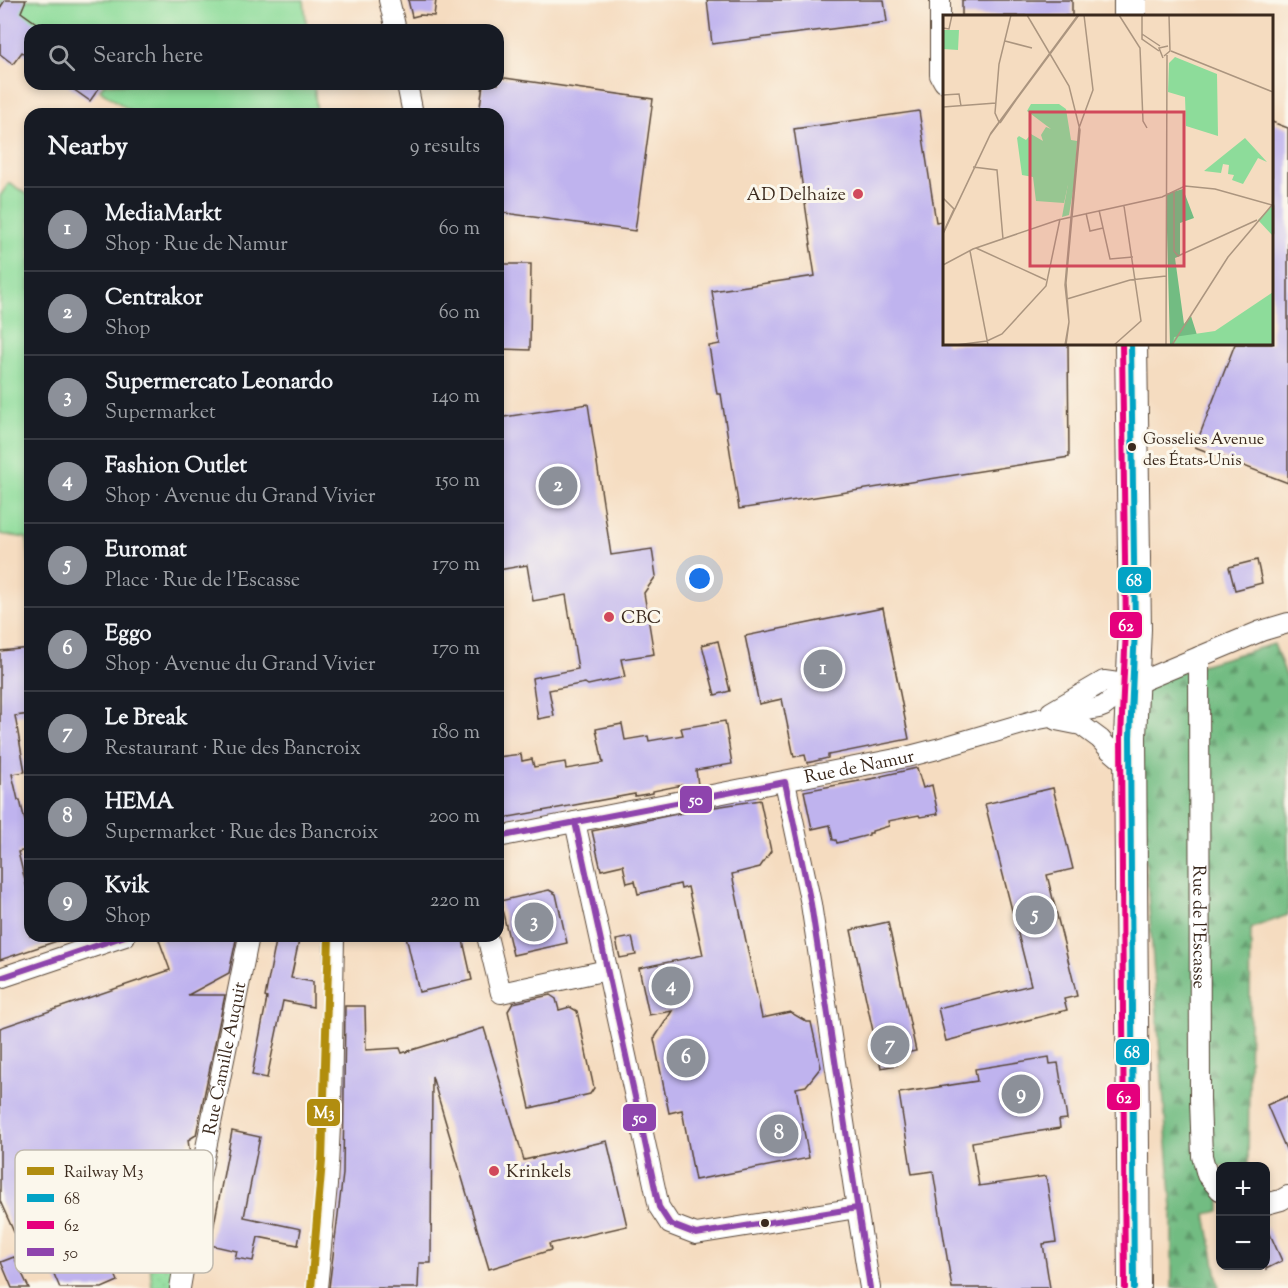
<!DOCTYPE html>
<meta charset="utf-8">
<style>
body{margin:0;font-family:"Sorts Mill Goudy",serif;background:#242831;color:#f1f3f6}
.controls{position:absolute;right:18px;bottom:18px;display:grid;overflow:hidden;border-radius:12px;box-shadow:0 3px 9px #0003}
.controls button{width:54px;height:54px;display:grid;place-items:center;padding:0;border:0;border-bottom:2px solid #363941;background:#171b24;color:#f1f3f6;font:30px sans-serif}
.you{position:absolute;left:700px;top:579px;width:21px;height:21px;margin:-15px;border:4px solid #fff;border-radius:50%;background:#1a73e8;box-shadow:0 0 0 9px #1a73e833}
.badge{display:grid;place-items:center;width:39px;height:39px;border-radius:50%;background:#8c9099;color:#fff;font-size:20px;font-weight:700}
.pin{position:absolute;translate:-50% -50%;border:3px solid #fff;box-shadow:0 2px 6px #0006}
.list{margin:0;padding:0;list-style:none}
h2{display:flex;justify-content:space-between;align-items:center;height:78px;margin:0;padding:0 24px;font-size:26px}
h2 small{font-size:20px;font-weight:400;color:#9ea1a6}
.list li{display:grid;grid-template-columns:39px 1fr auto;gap:18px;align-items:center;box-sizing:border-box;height:84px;padding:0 24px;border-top:2px solid #363941}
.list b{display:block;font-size:22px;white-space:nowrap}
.list p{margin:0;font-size:20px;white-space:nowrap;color:#9ea1a6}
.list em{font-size:20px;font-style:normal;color:#9ea1a6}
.icon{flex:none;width:33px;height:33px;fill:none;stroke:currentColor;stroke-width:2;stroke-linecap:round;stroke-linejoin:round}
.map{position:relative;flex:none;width:1288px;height:1288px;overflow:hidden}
.search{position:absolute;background:#171b24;box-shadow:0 3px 9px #0003;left:24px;top:24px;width:480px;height:66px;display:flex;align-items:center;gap:15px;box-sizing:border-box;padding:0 21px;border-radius:18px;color:#9ea1a6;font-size:22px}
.panel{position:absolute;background:#171b24;box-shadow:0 3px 9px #0003;left:24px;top:108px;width:480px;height:834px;border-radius:18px}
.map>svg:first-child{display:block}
.grass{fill:url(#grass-dots);stroke:#64835c;stroke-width:1.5}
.forest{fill:url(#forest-firs);stroke:#567350;stroke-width:1.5}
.green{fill:#8ddc9a;stroke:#64835c;stroke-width:1.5}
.building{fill:#bfb3ee}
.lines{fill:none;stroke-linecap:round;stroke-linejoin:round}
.street-casing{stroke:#574536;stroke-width:22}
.primary-casing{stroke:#574536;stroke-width:34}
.street{stroke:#fff;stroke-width:20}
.primary{stroke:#fff;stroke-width:32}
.bus-1-casing{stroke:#fbf7ec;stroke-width:10}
.bus-2-casing{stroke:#fbf7ec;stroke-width:10}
.bus-3-casing{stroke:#fbf7ec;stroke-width:10}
.bus-1{stroke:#03a3c5;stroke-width:6}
.bus-2{stroke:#e5007d;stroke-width:6}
.bus-3{stroke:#8e44ad;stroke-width:6}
.rail-1-casing{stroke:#fbf7ec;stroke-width:12}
.rail-1{stroke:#b18d10;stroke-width:8}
.poi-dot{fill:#d1495b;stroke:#fbf7ec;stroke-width:2}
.bus-dot{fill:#3b2a1e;stroke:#fbf7ec;stroke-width:2}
.labels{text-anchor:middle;stroke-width:6;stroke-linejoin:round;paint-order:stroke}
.bus-label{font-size:16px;fill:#3b2a1e;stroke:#fbf7ec;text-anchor:start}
.poi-label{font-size:18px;fill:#3b2a1e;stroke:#fbf7ec;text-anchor:start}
.street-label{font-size:18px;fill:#3b2a1e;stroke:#fbf7ec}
.inset-road{fill:none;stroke:#ab957f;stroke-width:1.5}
.view{fill:#d1495b;fill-opacity:0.15;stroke:#d1495b;stroke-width:3}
.inset-edge{fill:none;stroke:#3b2a1e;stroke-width:3}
.key{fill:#fbf7ec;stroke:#c1baae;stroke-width:1.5}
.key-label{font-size:16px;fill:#3b2a1e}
.line-badge{stroke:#fbf7ec;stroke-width:2}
.badge-label{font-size:16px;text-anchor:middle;font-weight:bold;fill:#fff}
</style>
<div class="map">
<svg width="1288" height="1288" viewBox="0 0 1288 1288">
<defs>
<pattern id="grass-dots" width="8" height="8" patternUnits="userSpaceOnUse" patternTransform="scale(1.5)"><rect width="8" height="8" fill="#8ddc9a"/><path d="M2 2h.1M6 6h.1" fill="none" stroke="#7bbd84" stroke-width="1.8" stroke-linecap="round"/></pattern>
<pattern id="forest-firs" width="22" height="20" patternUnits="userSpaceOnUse" patternTransform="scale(1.5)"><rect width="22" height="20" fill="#72bc82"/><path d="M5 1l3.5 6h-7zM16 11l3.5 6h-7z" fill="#5f996a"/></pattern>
</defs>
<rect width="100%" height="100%" fill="#fbf7ec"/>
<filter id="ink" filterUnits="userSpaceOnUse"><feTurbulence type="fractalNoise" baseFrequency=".0167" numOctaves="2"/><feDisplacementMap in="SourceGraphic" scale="12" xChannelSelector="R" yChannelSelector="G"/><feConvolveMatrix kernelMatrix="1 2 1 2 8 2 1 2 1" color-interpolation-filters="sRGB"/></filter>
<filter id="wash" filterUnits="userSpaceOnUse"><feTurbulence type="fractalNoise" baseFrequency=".008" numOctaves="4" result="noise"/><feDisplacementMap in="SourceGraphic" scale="24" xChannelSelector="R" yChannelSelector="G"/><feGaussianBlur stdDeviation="1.35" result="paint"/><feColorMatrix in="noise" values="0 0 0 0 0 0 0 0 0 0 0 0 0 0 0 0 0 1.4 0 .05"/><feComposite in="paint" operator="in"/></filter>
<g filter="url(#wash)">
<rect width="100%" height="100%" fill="#f5dcc0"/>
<path class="grass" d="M195,1159L179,1288H152L144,1188Z"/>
<path class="forest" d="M1274,644L1288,680V915L1251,928L1248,1166H1220V1211L1206,1214L1219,1288H1172V1209L1132,685Z"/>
<g class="green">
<path d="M0,0H304L307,30H32L0,14Z"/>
<path d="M104,84H314L317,114H135L100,90Z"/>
<path d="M9,183L30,196V566L27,538L0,534V196Z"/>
</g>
<g id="blocks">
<g class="building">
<path d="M5,0H26L21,12L46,30H30V58L22,52L13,64L0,54V8Z"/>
<path d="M408,0H436L434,16L420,15L412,17Z"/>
<path d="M707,0H884L887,22L712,44Z"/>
<rect x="962" y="0" width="110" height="16"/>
<path d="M498,77L653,99L635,231L498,212V114H479L483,84H498Z"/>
<path d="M66,84H102L90,101Z"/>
<path d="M919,111L936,222L945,221V344H1068L1069,457L739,509L721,394H717L709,346L720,344L712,291L815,276L810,244H811L794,129Z"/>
<path d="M1272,122L1288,128V483L1195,447L1235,344H1272Z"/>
<path d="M498,264H531L530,350L498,349Z"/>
<path d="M588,404L611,555L652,549L656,576L644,593L654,654L621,659L625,677L588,685L585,683L549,690L554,716L538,719L532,678L578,669L566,595L533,601L527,565L498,570V418Z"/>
<path d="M1257,560L1262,583L1235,590L1229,567Z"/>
<path d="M883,608L909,739L828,755V758L807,763L805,755L794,757L782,699L759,704L745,636Z"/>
<path d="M718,641L730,691L715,695L702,645Z"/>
<path d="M30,648V714L15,716L25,772L12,774L18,800H20L25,821L30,820V849L18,852L28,893L30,892V936H62L63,939L0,960V651Z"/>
<path d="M725,721L732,764L696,770L698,785L683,788L682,785L653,791V793L635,796V794L498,819V757L521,754L522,761L532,759L534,767L565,762L566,769L603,763L596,729L622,724L625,740L648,736L649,741L683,735L681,728Z"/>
<path d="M917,768L923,788L932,785L938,814L920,817L919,815L888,821L889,826L872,831V833H869V835L837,843L836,840H833L830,825L812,829L804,791L881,777V776Z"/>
<path d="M1053,788L1073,869L1047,875L1077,996L1064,999L1067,1010L946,1041L938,1008L1031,985L985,804Z"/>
<path d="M760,800L771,851L760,867L732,874L762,1018L790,1012L807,1022H811L821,1067L806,1086L796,1088L809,1158L695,1180L682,1110L669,1113L654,1039L672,1011L649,1015L639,968L703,955L688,887L681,889L680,884L638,894L635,881L627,883L623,865L601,870L592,831L702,809Z"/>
<path d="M549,890L556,894L567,943L513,955L500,901Z"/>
<path d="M888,922L916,1051L895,1055L897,1065L881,1068L851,930Z"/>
<path d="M171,936H234L236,940L229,973L188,995H225L196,1135L188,1140L191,1162L108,1190L113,1206L90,1215L118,1281L102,1288H60L45,1253L27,1261L0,1201V1028L170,970L159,940Z"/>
<path d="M277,936H300L291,978L313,982V1007L283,1001L267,1078L252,1075L267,998L265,997Z"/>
<path d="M406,936H462L472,980L419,992Z"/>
<path d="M632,937L636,955L620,958L616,940Z"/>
<path d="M550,995L556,999L559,1010L570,1007L577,1011L594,1088L590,1094L530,1108L508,1011L513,1003Z"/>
<path d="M345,1006H365L366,1050L400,1048L402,1053L484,1028L524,1160L607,1141L627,1226L549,1244L551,1250L489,1269L432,1076L431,1263H419L418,1288H329L343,1174Z"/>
<path d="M1049,1057L1050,1064L1058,1063L1067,1119L1059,1120L1060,1128L972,1142L979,1186L1046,1176L1056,1242L1043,1244L1050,1288H952L933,1171L912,1174L899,1093L977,1081L975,1069Z"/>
<path d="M1288,1096V1154L1267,1105Z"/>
<path d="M232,1131L260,1137L244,1217L301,1229L298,1245L258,1237L253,1261L235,1258L237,1251L210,1245Z"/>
<path d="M1266,1225L1282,1261L1266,1269Z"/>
<path d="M14,1257L29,1288H12L1,1262Z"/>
</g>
</g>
</g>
<g filter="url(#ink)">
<use href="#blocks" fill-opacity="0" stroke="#574536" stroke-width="1.5"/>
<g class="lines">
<g class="street-casing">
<g id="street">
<path d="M389,0L396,30"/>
<path d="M940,0V75L944,82"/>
<path d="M407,84L413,114"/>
<path id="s1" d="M1199,657L1200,1100L1202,1156L1207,1175L1220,1190"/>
<path d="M1051,712L1104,681L1132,685"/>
<path d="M1056,720L1081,725L1100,739L1110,750L1131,768"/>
<path d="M785,782L811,904L857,1208L870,1288"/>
<path d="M575,822L659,1207L670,1224L696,1234L857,1208"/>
<path id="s2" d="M498,837L906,757L937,749L1039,719L1099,708L1104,706L1132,685L1261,631L1288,623"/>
<path d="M487,936L501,993L607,970"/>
<path d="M0,978L125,936"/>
<path d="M1266,1204L1281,1200L1288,1196"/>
<path id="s3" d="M180,1288L194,1207L249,936"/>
<path d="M317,1288L327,1185L331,1107L334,936"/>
</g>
</g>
<g class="primary-casing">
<g id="primary">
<path d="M1130,16V0"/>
<path d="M1131,344L1135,629L1130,737L1134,1288"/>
</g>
</g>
<use href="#street" class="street"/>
<use href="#primary" class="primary"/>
<g class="bus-1-casing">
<path id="bus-1" d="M1131,344L1135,629L1130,737L1134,1288"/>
</g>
<g class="bus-2-casing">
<path id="bus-2" d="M1122,344L1126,629L1121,737L1125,1288"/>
</g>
<g class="bus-3-casing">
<g id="bus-3">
<path d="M575,822L659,1207L670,1224L696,1234L857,1208"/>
<path d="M498,837L785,782L811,904L870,1288"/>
<path d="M0,978L125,936"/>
</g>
</g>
<use href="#bus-1" class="bus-1"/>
<use href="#bus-2" class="bus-2"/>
<use href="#bus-3" class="bus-3"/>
<g class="rail-1-casing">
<path id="rail-1" d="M311,1288L322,1161L329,936"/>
</g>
<use href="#rail-1" class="rail-1"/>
</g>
</g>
<g class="poi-dot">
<circle cx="858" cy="194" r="6"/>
<circle cx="609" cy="617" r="6"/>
<circle cx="494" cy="1171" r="6"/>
</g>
<g class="bus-dot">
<circle cx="1132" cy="447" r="5"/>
<circle cx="765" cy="1223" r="5"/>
</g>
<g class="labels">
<g class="bus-label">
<text x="1143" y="444">Gosselies Avenue<tspan x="1143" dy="21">des États-Unis</tspan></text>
</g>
<g class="poi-label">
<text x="846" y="200" text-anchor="end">AD Delhaize</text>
<text x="621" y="623">CBC</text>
<text x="506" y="1177">Krinkels</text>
</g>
<g class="street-label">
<text dy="6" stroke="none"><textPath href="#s2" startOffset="368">Rue de Namur</textPath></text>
<text dy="6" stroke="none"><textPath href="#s1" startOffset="270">Rue de l'Escasse</textPath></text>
<text dy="6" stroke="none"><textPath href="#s3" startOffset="234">Rue Camille Auquit</textPath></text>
</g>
</g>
<g transform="translate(943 15)">
<rect width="330" height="330" fill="#f5dcc0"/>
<path d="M232,42L274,59L275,121L243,111L242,82L225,77L226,48ZM302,123L324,147L315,143L300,169L289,165L291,160L285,159L286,150L280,149L278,158L261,156ZM125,169L131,170L126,200L119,202Z" fill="#8ddc9a"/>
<path d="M240,174L251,203L237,208V241L232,243L241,309L248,301L254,320L227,330L223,179Z" fill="#72bc82"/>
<path d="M0,15H16L15,35L0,34ZM88,89H116L123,94L128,125L134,126L131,170H125L121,188L93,186L90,162L79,160L74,123L76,121L83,125L88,119L100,126L98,120L103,112L108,114L84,96ZM330,190V221L315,205ZM330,277V330H230L231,322L272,316Z" fill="#8ddc9a"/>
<path class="inset-road" d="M84,0L126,71L137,115L123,268L126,307L123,330M176,0L197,33L200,106L204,113M199,0V24L216,36M0,13L6,14L9,0M199,19L217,31M62,26L89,33M228,36L330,77M221,41L227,36L226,0M220,43L216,33L225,31M0,80L16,79L18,91M0,92L53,88M56,107L52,98L56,49L68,0M57,108L73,85M30,152L54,155L60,224M231,176V236L235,241L314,205M0,183L11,194L0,218M12,194L48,118L135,0M156,195L167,244L190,242M143,198L147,216L160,213M0,219L47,120L136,0M33,233L103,265M27,236L45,330M0,250L30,234L115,205L219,182L242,171L272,174L329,190M124,284L187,265L223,261M13,330L44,326L59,319L103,271L117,204M122,330L126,307L122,270L136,113L150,75L141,0M171,330L198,306L181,191M223,330L224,40M229,330L285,242L329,190"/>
<path class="view" d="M87,97H241V251H87Z"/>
<rect width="330" height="330" class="inset-edge"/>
</g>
<rect x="15" y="1150" width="198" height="123" rx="9" class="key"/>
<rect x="27" y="1167" width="27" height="8" fill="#b18d10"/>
<rect x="27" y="1194" width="27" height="8" fill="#03a3c5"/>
<rect x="27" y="1221" width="27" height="8" fill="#e5007d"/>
<rect x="27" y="1248" width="27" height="8" fill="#8e44ad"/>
<g class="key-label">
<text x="64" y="1177">Railway M3</text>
<text x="64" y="1204">68</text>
<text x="64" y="1231">62</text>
<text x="64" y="1258">50</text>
</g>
<g class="line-badge">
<rect x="1117" y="566" width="35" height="28" rx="6" fill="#03a3c5"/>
<rect x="1109" y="611" width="34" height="28" rx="6" fill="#e5007d"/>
<rect x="679" y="785" width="34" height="29" rx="6" fill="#8e44ad"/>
<rect x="1115" y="1038" width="35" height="28" rx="6" fill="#03a3c5"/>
<rect x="1106" y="1083" width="35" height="28" rx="6" fill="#e5007d"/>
<rect x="306" y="1098" width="35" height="29" rx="6" fill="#b18d10"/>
<rect x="622" y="1103" width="35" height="29" rx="6" fill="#8e44ad"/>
</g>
<g class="badge-label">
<text x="1134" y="586">68</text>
<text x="1126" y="631">62</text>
<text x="696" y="805">50</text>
<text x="1132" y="1058">68</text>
<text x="1124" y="1103">62</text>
<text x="324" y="1118">M3</text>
<text x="640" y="1123">50</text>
</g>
</svg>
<div class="controls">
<button>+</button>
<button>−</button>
</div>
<div class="you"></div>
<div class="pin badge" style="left:823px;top:669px">1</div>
<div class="pin badge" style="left:558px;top:486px">2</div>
<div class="pin badge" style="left:534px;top:922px">3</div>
<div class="pin badge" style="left:671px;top:986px">4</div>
<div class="pin badge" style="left:1035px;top:915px">5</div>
<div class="pin badge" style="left:686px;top:1058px">6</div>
<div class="pin badge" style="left:890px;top:1045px">7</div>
<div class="pin badge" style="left:779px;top:1134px">8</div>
<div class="pin badge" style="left:1021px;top:1094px">9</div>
<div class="search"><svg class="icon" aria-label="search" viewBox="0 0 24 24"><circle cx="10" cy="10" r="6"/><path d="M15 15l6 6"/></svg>Search here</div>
<section class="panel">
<h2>Nearby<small>9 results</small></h2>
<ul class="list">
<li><span class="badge">1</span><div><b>MediaMarkt</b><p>Shop · Rue de Namur</p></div><em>60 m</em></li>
<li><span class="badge">2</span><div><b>Centrakor</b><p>Shop</p></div><em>60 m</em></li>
<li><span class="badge">3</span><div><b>Supermercato Leonardo</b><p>Supermarket</p></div><em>140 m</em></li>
<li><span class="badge">4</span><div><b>Fashion Outlet</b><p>Shop · Avenue du Grand Vivier</p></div><em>150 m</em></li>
<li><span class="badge">5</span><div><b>Euromat</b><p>Place · Rue de l'Escasse</p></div><em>170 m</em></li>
<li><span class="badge">6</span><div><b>Eggo</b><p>Shop · Avenue du Grand Vivier</p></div><em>170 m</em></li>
<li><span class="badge">7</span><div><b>Le Break</b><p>Restaurant · Rue des Bancroix</p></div><em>180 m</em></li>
<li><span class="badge">8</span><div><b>HEMA</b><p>Supermarket · Rue des Bancroix</p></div><em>200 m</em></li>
<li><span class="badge">9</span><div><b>Kvik</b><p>Shop</p></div><em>220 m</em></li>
</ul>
</section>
</div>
